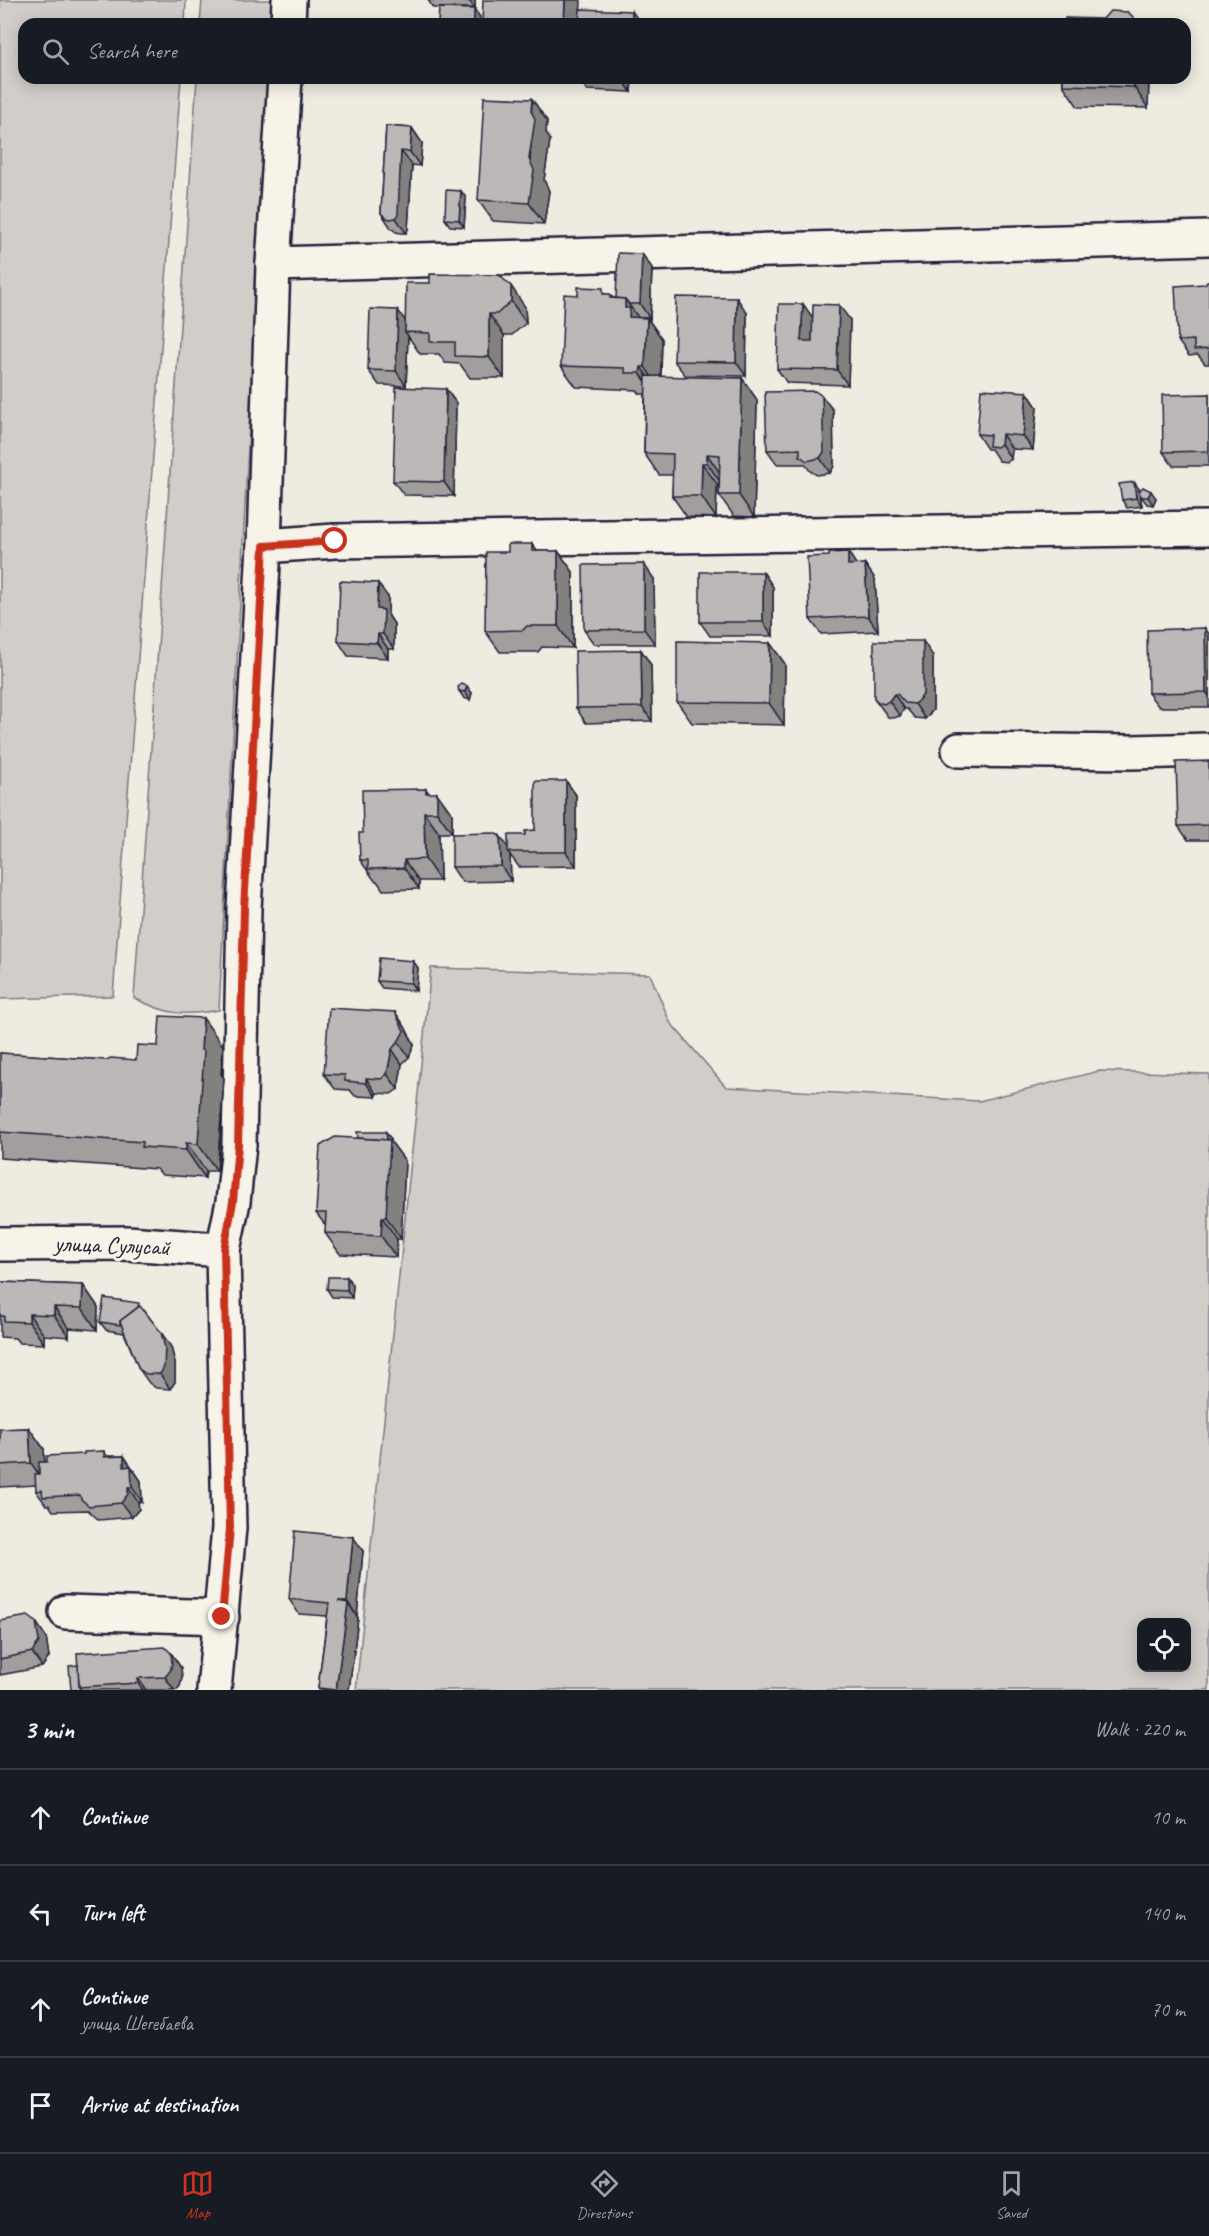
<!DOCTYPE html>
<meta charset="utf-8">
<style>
body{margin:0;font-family:Caveat,sans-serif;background:#20242c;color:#f1f3f6}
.controls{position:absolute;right:18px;bottom:18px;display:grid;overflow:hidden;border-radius:12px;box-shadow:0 3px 15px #0003}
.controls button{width:54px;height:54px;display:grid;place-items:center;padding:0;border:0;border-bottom:2px solid #363941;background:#171b24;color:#f1f3f6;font:30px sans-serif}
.stop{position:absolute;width:18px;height:18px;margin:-14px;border:4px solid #c8321e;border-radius:50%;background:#fff}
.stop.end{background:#c8321e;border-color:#fff;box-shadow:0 2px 6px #0008}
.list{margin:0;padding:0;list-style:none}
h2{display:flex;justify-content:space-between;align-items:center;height:78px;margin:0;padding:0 24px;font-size:26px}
h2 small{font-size:20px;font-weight:400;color:#9ea1a6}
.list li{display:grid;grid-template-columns:39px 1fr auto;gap:18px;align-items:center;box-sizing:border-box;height:96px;padding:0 24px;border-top:2px solid #363941}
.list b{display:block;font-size:22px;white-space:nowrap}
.list p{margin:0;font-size:20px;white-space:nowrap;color:#9ea1a6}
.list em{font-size:20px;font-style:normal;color:#9ea1a6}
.icon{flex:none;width:33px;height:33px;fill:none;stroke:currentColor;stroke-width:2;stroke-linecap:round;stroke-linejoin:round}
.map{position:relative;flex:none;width:1209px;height:1690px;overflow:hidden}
.search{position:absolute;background:#171b24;box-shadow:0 3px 15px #0003;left:18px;right:18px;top:18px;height:66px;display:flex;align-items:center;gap:15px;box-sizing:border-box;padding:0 21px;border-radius:18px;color:#9ea1a6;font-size:22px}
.sheet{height:462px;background:#171b24}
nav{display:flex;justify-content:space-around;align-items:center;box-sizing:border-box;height:84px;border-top:2px solid #363941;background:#171b24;font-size:16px;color:#9ea1a6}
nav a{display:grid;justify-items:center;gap:3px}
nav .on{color:#c8321e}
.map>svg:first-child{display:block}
.green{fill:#d1cdc9;stroke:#7a7882;stroke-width:1.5;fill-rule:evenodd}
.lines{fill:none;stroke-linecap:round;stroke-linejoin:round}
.minor-casing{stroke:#22223b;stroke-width:38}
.secondary-casing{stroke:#22223b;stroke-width:38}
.minor{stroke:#f7f3e8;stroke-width:33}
.secondary{stroke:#f7f3e8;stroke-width:33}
.wall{fill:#a19e9d;stroke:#22223b;stroke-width:1.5}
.shaded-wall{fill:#838180;stroke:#22223b;stroke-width:1.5}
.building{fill:#bbb8b7;stroke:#22223b;stroke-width:1.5}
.route{stroke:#c8321e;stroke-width:8}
.labels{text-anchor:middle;stroke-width:6;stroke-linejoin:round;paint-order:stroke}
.street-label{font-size:24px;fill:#22223b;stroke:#f7f3e8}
</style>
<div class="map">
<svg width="1209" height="1690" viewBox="0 0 1209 1690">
<rect width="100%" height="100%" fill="#eeebe1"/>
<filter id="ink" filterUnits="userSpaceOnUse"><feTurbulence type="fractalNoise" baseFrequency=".0167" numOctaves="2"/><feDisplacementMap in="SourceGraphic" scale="12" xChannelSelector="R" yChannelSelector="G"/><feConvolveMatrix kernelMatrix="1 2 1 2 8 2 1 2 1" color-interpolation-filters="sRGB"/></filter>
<g filter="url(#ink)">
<g class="green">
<path d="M0,0H186L185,24H24V78H181L113,996L0,999Z"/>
<path d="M202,0H272L270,24H200Z"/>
<path d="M197,78H267L219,1010C183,1016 168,1015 134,998Z"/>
<path d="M431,968L650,974L670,1022L726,1087L979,1101L1099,1071L1209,1074V1690H356ZM1186,1622V1668H1142V1622Z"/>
</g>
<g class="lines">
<g class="minor-casing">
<g id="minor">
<path d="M288,24L289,0"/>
<path d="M273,264L1209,238"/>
<path d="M264,546L335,541L1209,528"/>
<path d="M959,750L1131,752L1209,750"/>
<path d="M223,1250L233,1202L239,1145L244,909L264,546L273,264L285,78"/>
<path d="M66,1612L222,1617"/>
</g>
</g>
<g class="secondary-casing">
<path id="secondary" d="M0,1244L127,1243L223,1250L229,1528L214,1690"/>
</g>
<use href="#minor" class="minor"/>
<use href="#secondary" class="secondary"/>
</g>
<g class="wall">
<path d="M428,0H475V8H433Z"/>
<path d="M579,78H632L631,92L587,90Z"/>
<path d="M1063,78H1149L1148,108L1078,107L1063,85Z"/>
<path d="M532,99L547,121L546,132L550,140L544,180L549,191L544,224L493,221L478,200Z"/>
<path d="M386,126L412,128L422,143L420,166L412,165L408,229L406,233H401L396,232L391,228L381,213Z"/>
<path d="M461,191L466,198L464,227L450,226L445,219Z"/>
<path d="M642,254L652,268L650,319H648L662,339L661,377L742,378L757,400L754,517L734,516L719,495V484H717L716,518L687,517L672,496L673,475H659L644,453L645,394H640L637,390L576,387L561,366L578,295L607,294L614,298H616Z"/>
<path d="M499,275L525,307L526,323L512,335H504V378H470L460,364L445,363L439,354H420L408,336L406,386L379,385L368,370L405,320L430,283Z"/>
<path d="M1209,281V364H1205L1198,355L1189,356L1178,341L1205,284Z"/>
<path d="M803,304L813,318L850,320L848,385L787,383L777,369Z"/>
<path d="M747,313L746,376L685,375L674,361Z"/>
<path d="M446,389L456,403L454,496L404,495L393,481Z"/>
<path d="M1027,392L1037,407L1033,450L1012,449L1011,459L1007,462L999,461L991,449H987L977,434Z"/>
<path d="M1209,394V466H1173L1163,452Z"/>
<path d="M833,410L834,466L830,473L817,475L810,471L805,464H777L767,450Z"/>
<path d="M1134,482L1139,489L1140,492L1156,498L1153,505L1147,504L1140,495L1142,506L1127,508L1122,500Z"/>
<path d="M537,551H558L573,572V648L542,647L538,652H500L485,631Z"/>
<path d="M848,552L856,565L865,564L875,579L878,631L821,634L810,619L829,556Z"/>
<path d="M763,572L773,587V636H710L700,622Z"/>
<path d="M654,579L655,644H594L584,630Z"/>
<path d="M388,597V615L394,624V649H388V658L348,656L338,641Z"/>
<path d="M1209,634V707H1159L1148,693Z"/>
<path d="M770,643L785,664L784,725L692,723L677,702Z"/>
<path d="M641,650L651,665L652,721L586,723L576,708Z"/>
<path d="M933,656V710L925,719L915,718L907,709H904L900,716L894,718L888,717L874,698Z"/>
<path d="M459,691L472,693L470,700L464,698Z"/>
<path d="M1209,761V840H1188L1178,826Z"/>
<path d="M566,781L576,795V866L519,867L510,855L511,881L462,882L452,867L500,836L508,848L525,835L535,830Z"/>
<path d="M429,793L452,814V833H439L440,881H419V889L383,890L377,881H375L360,860L363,833Z"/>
<path d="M413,961L418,968L416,991L382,988L377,981Z"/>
<path d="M395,1012L405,1027L414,1045L409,1057L402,1064L398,1089L391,1094L376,1093V1097L355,1096L350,1090L335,1089L324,1074Z"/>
<path d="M158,1046H223L221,1074L224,1078L217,1171H206L205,1178L162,1175L157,1169L0,1158V1053L106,1060H136Z"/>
<path d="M391,1139V1142L405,1161L401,1239H397L396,1257L340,1254L325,1233L326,1226L316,1213Z"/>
<path d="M0,1282L83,1285L98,1307L97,1330L69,1328V1337L44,1335V1344L19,1343L15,1338L0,1337Z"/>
<path d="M353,1285L352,1298L332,1297L327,1289Z"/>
<path d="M144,1310L171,1347L175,1363V1382L170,1389L156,1388L149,1383L139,1369L124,1333L106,1330L100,1322Z"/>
<path d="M29,1428L44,1449L45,1462L104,1451L107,1456H124L141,1481L142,1502H138L139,1509L132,1517L99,1520L91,1513L88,1510L53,1511L49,1505H46L36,1491V1485L0,1487V1429Z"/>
<path d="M353,1537L363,1551L357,1616L358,1618L349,1690H319L318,1688L327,1616L299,1614L289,1599Z"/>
<path d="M0,1621L36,1622L46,1637L49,1657L42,1667L0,1675Z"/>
<path d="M171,1653L181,1668L182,1678L180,1686L177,1690H71Z"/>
</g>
<g class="shaded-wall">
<path d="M469,0H475V8L469,1Z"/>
<path d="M565,0H580L581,1L580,24H564Z"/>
<path d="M474,9L480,17L479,24H474Z"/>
<path d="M632,11L641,24H632Z"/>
<path d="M622,78H632L631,92Z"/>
<path d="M1134,78H1149L1148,108L1134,87Z"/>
<path d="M532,99L547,121L546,132L550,140L544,180L549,191L544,224L529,203Z"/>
<path d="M412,128L422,143L420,166L410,152Z"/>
<path d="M401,151L412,165L408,229L406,233L396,218Z"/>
<path d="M461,191L466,198L464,227L459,220Z"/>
<path d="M642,254L652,268L650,319L640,304Z"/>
<path d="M511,286L525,307L526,323L511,301Z"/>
<path d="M737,298L747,313L746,376L736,362Z"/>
<path d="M625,299L640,320L629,317L625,308Z"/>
<path d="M803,304L813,319L812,355L801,341Z"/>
<path d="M839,305L850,320L848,385L837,370Z"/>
<path d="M398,310L408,325L405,332L408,336L406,386L396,371Z"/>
<path d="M489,314L504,335V378L489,357Z"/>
<path d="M647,318L662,339L660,389L645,367Z"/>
<path d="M641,367L656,388L655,395L640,373Z"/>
<path d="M742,378L757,400L754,517L739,495Z"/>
<path d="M446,389L456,403L454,496L444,482Z"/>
<path d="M1027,392L1037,407L1033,450L1023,436Z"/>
<path d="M822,396L833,410L834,466L830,473L820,458Z"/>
<path d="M1002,434L1012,449L1011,459L1001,444Z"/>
<path d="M707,454L722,476V485L707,463Z"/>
<path d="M702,463L717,484L716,518L701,496Z"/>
<path d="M1134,482L1139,489L1142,506L1136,498Z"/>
<path d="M1151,491L1156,498L1153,505L1148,497Z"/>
<path d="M532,544L547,565L532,551Z"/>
<path d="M558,551L573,572V648L558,626Z"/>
<path d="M848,552L858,567L848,565Z"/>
<path d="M644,564L654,579L655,644L644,629Z"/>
<path d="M865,564L875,579L878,631L868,616Z"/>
<path d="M763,572L773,587V636L763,622Z"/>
<path d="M378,583L388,597V615L394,624V649L383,634L377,609Z"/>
<path d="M1205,628L1209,634V696L1206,692Z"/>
<path d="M378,634L388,649V658L377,643Z"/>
<path d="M923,641L933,656V710L925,719L915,704Z"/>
<path d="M770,643L785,664L784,725L769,703Z"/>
<path d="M641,650L651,665L652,721L642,707Z"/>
<path d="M467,686L472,693L470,700L465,692Z"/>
<path d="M894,694L904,709L900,716L889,701Z"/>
<path d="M566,781L576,795V866L566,852Z"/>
<path d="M426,789L437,804V793L452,814V833L437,812L426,793Z"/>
<path d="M424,812L439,833L440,881L425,859Z"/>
<path d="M500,836L510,850L508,852L510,855L511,881L501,866Z"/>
<path d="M404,860L419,881V889L404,868Z"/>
<path d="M413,961L418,968L416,991L411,983Z"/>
<path d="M395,1012L405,1027L414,1045L409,1057L398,1042Z"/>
<path d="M203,1018L223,1046L221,1074L224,1078L217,1171L198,1144L201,1050Z"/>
<path d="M392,1049L402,1064L398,1089L387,1074Z"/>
<path d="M366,1078L376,1093V1097L366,1083Z"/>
<path d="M386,1132L391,1139V1142L405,1161L401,1239L386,1217Z"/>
<path d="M186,1143L206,1171L205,1178L186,1150Z"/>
<path d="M382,1217L397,1239L396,1257L381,1236Z"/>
<path d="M347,1277L353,1285L352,1298L347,1290Z"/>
<path d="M83,1285L98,1307L97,1330L82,1308Z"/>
<path d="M54,1307L69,1328V1337L54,1315Z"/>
<path d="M29,1314L44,1335V1344L29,1322Z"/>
<path d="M161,1332L171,1347L175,1363V1382L170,1389L160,1374Z"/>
<path d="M29,1428L44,1449L46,1485L31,1463Z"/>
<path d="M124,1456L141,1481L142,1502L132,1487L124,1467Z"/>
<path d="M128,1487L138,1502L139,1509L132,1517L121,1503Z"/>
<path d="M353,1537L363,1551L357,1616L347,1601Z"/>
<path d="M348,1603L358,1618L349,1690H336Z"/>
<path d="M36,1622L46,1637L49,1657L42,1667L32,1652Z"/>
<path d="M171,1653L181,1668L182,1678L180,1686L177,1690H174L165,1677Z"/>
<path d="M138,1678L146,1690H143L138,1683Z"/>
</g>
<g class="building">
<path d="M428,0H469V1Z"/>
<path d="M483,0H565L564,24H482Z"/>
<path d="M439,8L474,9V24H438Z"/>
<path d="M580,9L632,11V24H579Z"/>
<path d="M1110,11L1128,12L1135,19V24H1065V18L1103,19Z"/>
<path d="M1063,78H1134V87L1063,85Z"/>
<path d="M484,97L532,99L531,111L535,119L529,159L534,170L529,203L478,200Z"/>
<path d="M386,126L412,128L410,152L401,151L398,214L396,218L390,219L386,218L381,213Z"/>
<path d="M446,190L461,191L459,220L445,219Z"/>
<path d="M618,253L642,254L640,304H629L625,299L616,298Z"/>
<path d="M430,274L499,275L511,286V301L497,314H489V357L455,356V342H430V333L405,332L406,283H430Z"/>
<path d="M1207,281H1209V349L1194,350V340L1178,341L1175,286L1205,284Z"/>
<path d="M578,287L603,288V294H610V298L625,299V308H630L629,317L647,318L645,367H641L640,373H625V368L561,366L564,294L578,295Z"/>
<path d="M676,297L737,298L736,362L674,361Z"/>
<path d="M779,304H803L801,341H812L813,304L839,305L837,370L777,369Z"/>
<path d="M370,309L398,310L396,371L368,370Z"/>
<path d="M646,376L742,378L739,495H719L720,455L707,454V463H702L701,496H672L673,454L644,453Z"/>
<path d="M396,387L446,389L444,482L393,481Z"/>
<path d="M981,389L1027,392L1023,436L1002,434L1001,444L997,447L989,446L990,435L977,434Z"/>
<path d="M815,391L822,396L824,452L820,458L807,461L800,456V449L767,450L765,392Z"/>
<path d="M1209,394V451L1163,452L1162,395Z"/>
<path d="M1134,482L1136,498L1122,500L1119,484Z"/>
<path d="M1143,487L1151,491L1148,497H1142L1140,494L1139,491Z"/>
<path d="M508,544H532V551H558V626H527L523,630L485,631L486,552H508Z"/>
<path d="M848,552V565L865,564L868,616L810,619L807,557L829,556V553Z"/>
<path d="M644,564V629L584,630L583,565Z"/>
<rect x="700" y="572" width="63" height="50"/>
<path d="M340,581L378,583L377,609L384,610L383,634H378L377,643L338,641Z"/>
<path d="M1205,628L1206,692L1148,693L1147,630Z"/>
<path d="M677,641L770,643L769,703L677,702Z"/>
<path d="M874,641H923V695L915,704L905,703L897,694H894L889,701L884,704L878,702L874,698Z"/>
<path d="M641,650L642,707L576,708L575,651Z"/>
<path d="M462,684L467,686L465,692L459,691L458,687Z"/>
<path d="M1209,761V825L1178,826L1176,762Z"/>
<path d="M535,781H566V852H508V835H525V831L535,830Z"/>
<path d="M426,789V793H437V812H424L425,859L404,860V868L368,869V860H360L359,833H363L362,790Z"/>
<path d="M494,833L500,836L501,866L452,867V834Z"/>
<path d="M379,958L413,961L411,983L377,981Z"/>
<path d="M329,1008L395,1012L404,1031L398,1042L392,1049L387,1074L381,1079L366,1078V1083L345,1081V1075L324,1074Z"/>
<path d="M160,1016L203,1018L201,1050L204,1051L198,1144L186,1143V1150L142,1147L143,1142L0,1132V1053L106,1060L111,1058L136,1060L137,1045L158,1046Z"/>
<path d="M357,1132H386L387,1140L358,1138Z"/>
<path d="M335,1137L390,1140L386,1217H382L381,1236L325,1233L326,1213H316L320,1146Z"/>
<path d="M328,1277H347V1290L327,1289Z"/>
<path d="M0,1282L83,1285L82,1308L54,1307V1315L29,1314V1322L4,1321V1316H0Z"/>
<path d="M104,1298L139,1303L138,1307L120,1321V1325L100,1322Z"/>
<path d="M140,1306L161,1332L165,1348L164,1367L160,1374H146L139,1369L120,1321Z"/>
<path d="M29,1428L31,1463L0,1465V1429Z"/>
<path d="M104,1451V1457L124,1456V1467L131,1466L132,1487H128V1494L121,1503L89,1506L81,1499L80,1495L43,1497L42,1490L36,1491L35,1474H39V1462H47V1456L84,1454V1452Z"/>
<path d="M295,1531L353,1537L347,1601H338L348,1603L336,1690L318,1688L329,1603L289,1599Z"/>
<path d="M28,1616L36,1622L39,1642L32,1652L0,1659V1621Z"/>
<path d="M165,1647L171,1653L172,1663L170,1671L165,1677L138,1678V1683L79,1687L77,1653Z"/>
<path d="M78,1665L79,1687L81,1690H71L69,1666Z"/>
</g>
</g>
<g class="lines" filter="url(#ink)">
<path class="route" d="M222,1617L230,1528L224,1250L233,1202L238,1145L244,909L264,546L335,541"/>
</g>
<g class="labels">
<g class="street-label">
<text transform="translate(112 1245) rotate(2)" y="8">улица Сулусай</text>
</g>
</g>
</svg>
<div class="controls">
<button><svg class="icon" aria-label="locate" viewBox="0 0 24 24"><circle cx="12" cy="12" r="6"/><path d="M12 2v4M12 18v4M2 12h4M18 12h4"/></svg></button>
</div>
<div class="stop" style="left:335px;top:541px"></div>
<div class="stop end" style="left:222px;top:1617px"></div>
<div class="search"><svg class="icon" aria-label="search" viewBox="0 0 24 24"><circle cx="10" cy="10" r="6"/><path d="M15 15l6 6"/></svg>Search here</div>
</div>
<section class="sheet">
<h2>3 min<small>Walk · 220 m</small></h2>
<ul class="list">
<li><svg class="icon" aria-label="ahead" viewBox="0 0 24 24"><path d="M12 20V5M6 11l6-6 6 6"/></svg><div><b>Continue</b></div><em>10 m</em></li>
<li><svg class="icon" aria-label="left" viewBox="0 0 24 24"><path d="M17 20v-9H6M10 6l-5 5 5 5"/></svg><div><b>Turn left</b></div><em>140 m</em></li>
<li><svg class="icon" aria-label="ahead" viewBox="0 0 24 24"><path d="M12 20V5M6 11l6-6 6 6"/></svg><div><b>Continue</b><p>улица Шегебаева</p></div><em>70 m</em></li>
<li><svg class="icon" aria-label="arrive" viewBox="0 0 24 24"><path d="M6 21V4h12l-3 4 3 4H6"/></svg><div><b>Arrive at destination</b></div></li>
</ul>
</section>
<nav>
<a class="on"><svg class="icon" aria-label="map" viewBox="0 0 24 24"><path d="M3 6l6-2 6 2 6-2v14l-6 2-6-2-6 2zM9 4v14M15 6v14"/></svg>Map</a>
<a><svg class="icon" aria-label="directions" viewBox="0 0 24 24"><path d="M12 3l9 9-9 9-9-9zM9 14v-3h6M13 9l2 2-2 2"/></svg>Directions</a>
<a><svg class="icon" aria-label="saved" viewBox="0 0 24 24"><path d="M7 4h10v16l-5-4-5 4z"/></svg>Saved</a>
</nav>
